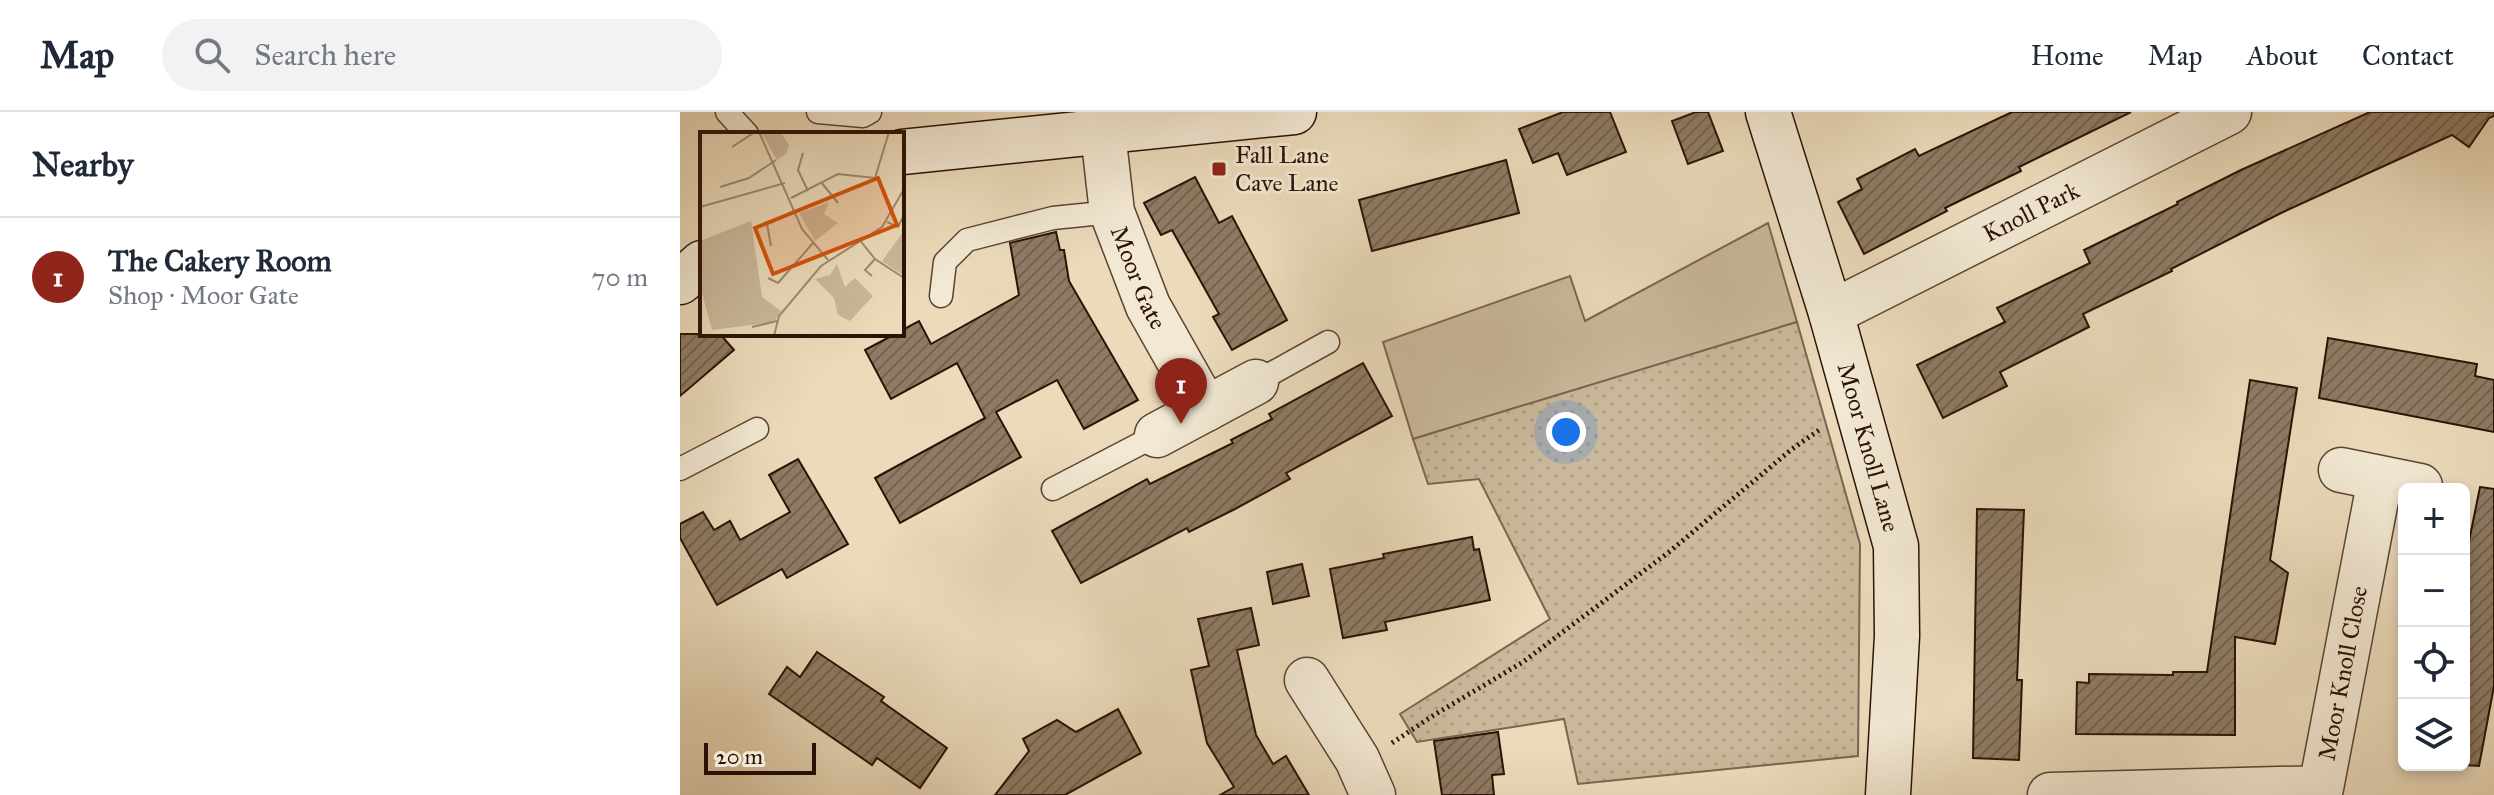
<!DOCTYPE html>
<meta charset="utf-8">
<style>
body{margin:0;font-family:"IM FELL Great Primer",serif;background:#f2f2f3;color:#1f2937}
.controls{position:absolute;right:24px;bottom:24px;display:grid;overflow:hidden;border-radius:12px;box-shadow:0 4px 12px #0003}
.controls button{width:72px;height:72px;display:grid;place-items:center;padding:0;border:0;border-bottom:2px solid #e0e1e3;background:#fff;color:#1f2937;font:40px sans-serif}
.scale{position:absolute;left:24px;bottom:20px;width:112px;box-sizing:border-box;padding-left:8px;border:4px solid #2a1206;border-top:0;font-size:22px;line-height:28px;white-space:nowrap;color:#2a1206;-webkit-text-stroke:6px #f2e8d3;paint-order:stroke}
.you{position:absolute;left:886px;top:320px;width:28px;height:28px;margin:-20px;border:6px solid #fff;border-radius:50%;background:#1a73e8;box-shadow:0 0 0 12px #1a73e833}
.badge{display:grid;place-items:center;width:52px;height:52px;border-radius:50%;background:#8f2418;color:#fff;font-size:26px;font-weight:700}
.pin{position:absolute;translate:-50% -66px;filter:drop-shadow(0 2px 4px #0008)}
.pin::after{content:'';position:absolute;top:42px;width:28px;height:24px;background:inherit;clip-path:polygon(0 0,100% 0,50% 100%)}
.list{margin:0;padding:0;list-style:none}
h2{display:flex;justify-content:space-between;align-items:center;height:104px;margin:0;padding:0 32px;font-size:34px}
h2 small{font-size:26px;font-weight:400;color:#747a83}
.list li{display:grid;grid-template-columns:52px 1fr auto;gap:24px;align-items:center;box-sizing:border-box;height:120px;padding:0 32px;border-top:2px solid #e0e1e3}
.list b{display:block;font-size:30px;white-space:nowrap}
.list p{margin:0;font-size:26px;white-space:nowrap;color:#747a83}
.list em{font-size:26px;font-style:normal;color:#747a83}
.icon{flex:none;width:44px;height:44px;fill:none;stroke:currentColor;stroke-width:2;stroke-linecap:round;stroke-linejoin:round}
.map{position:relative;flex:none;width:1814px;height:683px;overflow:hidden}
header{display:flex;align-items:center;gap:48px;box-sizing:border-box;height:112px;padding:0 40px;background:#fff;border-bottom:2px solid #e0e1e3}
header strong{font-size:38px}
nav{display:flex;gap:44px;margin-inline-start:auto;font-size:28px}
.search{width:560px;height:72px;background:#f2f2f3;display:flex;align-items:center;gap:20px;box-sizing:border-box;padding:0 28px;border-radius:44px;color:#747a83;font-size:30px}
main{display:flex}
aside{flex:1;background:#fff}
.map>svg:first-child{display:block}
.grass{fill:#cab99c;stroke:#7a6651;stroke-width:2}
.park{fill:url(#park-dots);stroke:#7a6651;stroke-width:2}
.building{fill:url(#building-hatch);stroke:#2a1206;stroke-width:2}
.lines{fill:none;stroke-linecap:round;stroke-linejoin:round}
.lane-casing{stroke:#5a4433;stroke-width:25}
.street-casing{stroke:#5a4433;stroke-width:47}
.secondary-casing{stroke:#2a1206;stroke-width:47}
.path{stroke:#2a1206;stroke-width:5;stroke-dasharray:2 4;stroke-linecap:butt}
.lane{stroke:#f2e8d3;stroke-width:22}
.street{stroke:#f2e8d3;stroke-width:44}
.secondary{stroke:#f2e8d3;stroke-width:44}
.poi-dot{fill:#8f2418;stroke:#f2e8d3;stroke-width:3}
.labels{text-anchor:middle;stroke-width:6;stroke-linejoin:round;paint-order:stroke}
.poi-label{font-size:24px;fill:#2a1206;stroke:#f2e8d3;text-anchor:start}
.street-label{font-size:24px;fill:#2a1206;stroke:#f2e8d3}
.inset-road{fill:none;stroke:#9e8b73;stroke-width:2}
.view{fill:#d5520b;fill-opacity:0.15;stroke:#d5520b;stroke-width:4}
.inset-edge{fill:none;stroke:#2a1206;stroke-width:4}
</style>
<header>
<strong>Map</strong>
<div class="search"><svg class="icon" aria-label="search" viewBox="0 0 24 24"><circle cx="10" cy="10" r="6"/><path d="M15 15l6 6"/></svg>Search here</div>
<nav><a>Home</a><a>Map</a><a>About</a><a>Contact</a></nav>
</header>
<main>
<aside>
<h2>Nearby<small></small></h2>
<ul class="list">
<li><span class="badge">1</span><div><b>The Cakery Room</b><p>Shop · Moor Gate</p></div><em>70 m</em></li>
</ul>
</aside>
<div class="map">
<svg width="1814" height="683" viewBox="0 0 1814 683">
<defs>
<pattern id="park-dots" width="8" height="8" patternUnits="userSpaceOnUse" patternTransform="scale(2)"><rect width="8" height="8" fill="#cab99c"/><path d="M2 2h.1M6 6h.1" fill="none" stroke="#ae9e85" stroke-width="1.8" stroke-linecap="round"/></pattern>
<pattern id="building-hatch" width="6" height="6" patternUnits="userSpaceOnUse" patternTransform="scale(2)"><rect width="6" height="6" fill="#8e7b64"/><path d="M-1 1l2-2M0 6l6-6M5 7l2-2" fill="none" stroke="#746350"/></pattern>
</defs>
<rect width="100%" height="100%" fill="#ebdbbb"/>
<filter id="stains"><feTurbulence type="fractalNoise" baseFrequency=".0025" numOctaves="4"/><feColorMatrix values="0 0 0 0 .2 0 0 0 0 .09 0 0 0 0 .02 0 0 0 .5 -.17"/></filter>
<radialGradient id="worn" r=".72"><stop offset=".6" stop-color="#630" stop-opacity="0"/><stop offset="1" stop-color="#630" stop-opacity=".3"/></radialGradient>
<path class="grass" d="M1088,111L1117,210L733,327L703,230L890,164L905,209Z"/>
<path class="park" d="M1117,210L1180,432L1178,644L898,672L884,607L737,630L720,602L870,507L799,367L748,372L733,327Z"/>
<g class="building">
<path d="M883,0H930L946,40L887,63L878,41L853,51L839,17Z"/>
<path d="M1016,0H1028L1043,39L1008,52L992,9Z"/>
<path d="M1332,0H1451L1339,55L1341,59L1265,96L1267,99L1184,142L1158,90L1182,77L1177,67L1235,37L1239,44Z"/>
<path d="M1690,0H1814V4L1809,6L1789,35L1772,23L1601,101L1491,157L1492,159L1403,202L1409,215L1320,260L1327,274L1263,306L1237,253L1325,210L1317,196L1410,151L1404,138L1498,92L1497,90L1561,58Z"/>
<path d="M826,48L839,101L692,139L679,88Z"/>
<path d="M515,65L539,111L552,104L607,208L552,238L533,205L539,202L492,118L481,123L464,91Z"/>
<path d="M376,120L380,138H384L389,169L458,288L404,317L377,268L316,300L341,345L220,411L195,366L305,306L277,251L211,287L185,238L215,222H222V218L239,209L251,232L339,183L330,131Z"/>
<path d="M0,222H40L54,238L0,284Z"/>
<path d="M1648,226L1797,252L1795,264L1814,268V320L1639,286Z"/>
<path d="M683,251L712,304L606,361L610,367L555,397L509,420L507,416L401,471L372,419L467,367L470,372L553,331L551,328L592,307L589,302Z"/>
<path d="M1570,268L1617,276L1590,448L1608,461L1595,532L1555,525V623L1396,622L1397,570L1409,571V562L1493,563V560H1527Z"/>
<path d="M118,347L168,432L107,466L102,457L37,493L0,426V412L23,400L34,418L50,409L60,428L110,400L89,363Z"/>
<path d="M1800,375L1814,377V574L1799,654L1784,653V454Z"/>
<path d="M1297,397L1344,398L1337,568H1342L1339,648L1293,646Z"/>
<path d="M792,425L794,438L799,437L810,488L705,510L707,518L663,526L650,457L704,446L703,442Z"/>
<path d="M622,452L629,484L593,492L587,460Z"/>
<path d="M571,496L579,533L557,538L576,623L593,652L606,644L629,683H540L554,675L527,631L511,558L529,554L518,507Z"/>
<path d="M137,540L204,585L201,589L267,636L240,676L197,646L192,653L89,582L107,555L120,565Z"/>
<path d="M438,597L461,641L385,683H315L349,639L343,627L377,608L396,620Z"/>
<path d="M818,620L824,662L812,663L814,683H762L754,629Z"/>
</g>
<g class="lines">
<g class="lane-casing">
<g id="lane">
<path d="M47,0L67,22"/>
<path d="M138,0L183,4L190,0"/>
<path d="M261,184L265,150L287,128L373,106L432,100"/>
<path d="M576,270L648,230"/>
<path d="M0,357L77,317"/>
<path d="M373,377L477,323"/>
</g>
</g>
<g class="street-casing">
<g id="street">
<path id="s1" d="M423,21L432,100L468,194L526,297"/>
<path id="s2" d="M1151,201L1549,0"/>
<path d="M477,323L576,270"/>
<path d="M1661,358L1740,374"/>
<path d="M627,568L677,647L693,683"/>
<path id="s3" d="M1370,683L1641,676L1700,367"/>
</g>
</g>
<g class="secondary-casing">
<g id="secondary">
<path id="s4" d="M1088,0L1151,201L1216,434L1217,524L1208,683"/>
<path d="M222,40L614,0"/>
<path d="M0,170L22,151"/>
</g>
</g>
<path class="path" d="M712,631L754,603L843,550L989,440L1112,337L1142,316"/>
<use href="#lane" class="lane"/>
<use href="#street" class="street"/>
<use href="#secondary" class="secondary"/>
</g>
<rect class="poi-dot" x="531" y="49" width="16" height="16" rx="4"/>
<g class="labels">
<g class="poi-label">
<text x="555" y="51">Fall Lane<tspan x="555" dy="28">Cave Lane</tspan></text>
</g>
<g class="street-label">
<text dy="8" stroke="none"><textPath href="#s2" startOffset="224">Knoll Park</textPath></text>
<text dy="8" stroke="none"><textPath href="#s1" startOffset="150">Moor Gate</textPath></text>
<text dy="8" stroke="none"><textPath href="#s4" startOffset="350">Moor Knoll Lane</textPath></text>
<text dy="8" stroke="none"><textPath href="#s3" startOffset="388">Moor Knoll Close</textPath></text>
</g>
</g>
<g transform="translate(20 20)">
<rect width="204" height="204" fill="#ebdbbb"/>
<path d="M61,0H80L89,13L86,22L77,28Z" fill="#cab99c"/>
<path d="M129,70L124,82L138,91L115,109L99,81ZM51,89L62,165L81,179L74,190L12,198L0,154V109ZM204,99V144L182,129ZM137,132L145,155L155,146L173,164L150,189L138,183L134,166L115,147L130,143Z" fill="#cab99c"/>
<path class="inset-road" d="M59,0L102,97L128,128M32,15L55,0M103,21L98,38L108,59M121,50L138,71M20,55L49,46L76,28M91,66L138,42L175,46L189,0M0,75L85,51M187,90L198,95L204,83M159,107L175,127L204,146M71,114L67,92L96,79M172,144L165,138L175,127M68,146L78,151L113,111M52,195L77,189M74,204L79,184L121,134L182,95L204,57"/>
<path class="view" d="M178,46L197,93L73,142L55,96Z"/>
<rect width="204" height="204" class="inset-edge"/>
</g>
<rect width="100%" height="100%" filter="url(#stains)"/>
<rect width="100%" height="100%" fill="url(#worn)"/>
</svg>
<div class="controls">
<button>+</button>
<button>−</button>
<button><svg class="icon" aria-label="locate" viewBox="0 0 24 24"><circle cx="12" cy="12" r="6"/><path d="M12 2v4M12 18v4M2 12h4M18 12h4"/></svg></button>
<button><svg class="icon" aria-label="layers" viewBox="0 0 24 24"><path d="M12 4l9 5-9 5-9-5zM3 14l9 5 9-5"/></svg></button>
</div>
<div class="scale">20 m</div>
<div class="you"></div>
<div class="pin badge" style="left:501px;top:312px">1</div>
</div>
</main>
